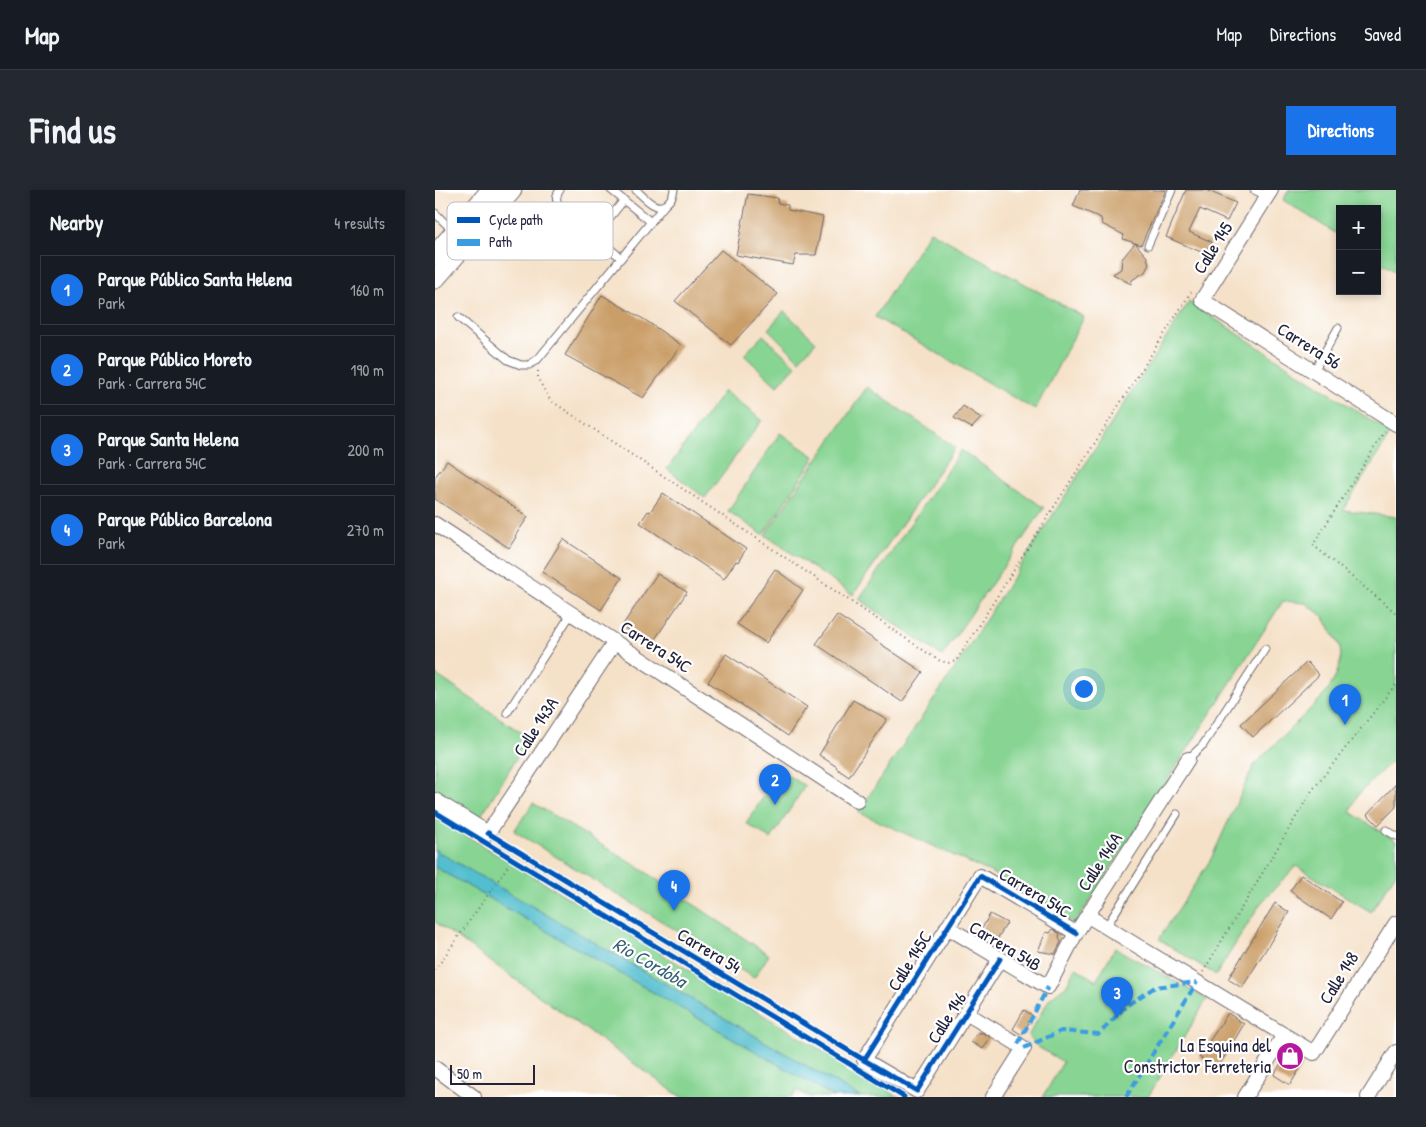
<!DOCTYPE html>
<meta charset="utf-8">
<style>
body{margin:0;font-family:"Patrick Hand",sans-serif;background:#242831;color:#f1f3f6}
.controls{position:absolute;right:15px;top:15px;display:grid;overflow:hidden;border-radius:0px;box-shadow:0 2px 8px #0003}
.controls button{width:45px;height:45px;display:grid;place-items:center;padding:0;border:0;border-bottom:1px solid #363941;background:#171b24;color:#f1f3f6;font:25px sans-serif}
.scale{position:absolute;left:15px;bottom:12px;width:85px;box-sizing:border-box;padding-left:5px;border:2px solid #22223b;border-top:0;font-size:14px;line-height:18px;white-space:nowrap;color:#22223b;-webkit-text-stroke:4px #fff;paint-order:stroke}
.you{position:absolute;left:648px;top:498px;width:18px;height:18px;margin:-12px;border:4px solid #fff;border-radius:50%;background:#1a73e8;box-shadow:0 0 0 8px #1a73e833}
.badge{display:grid;place-items:center;width:32px;height:32px;border-radius:50%;background:#1a73e8;color:#fff;font-size:16px;font-weight:700}
.pin{position:absolute;translate:-50% -41px;filter:drop-shadow(0 1px 2px #0008)}
.pin::after{content:'';position:absolute;top:26px;width:18px;height:15px;background:inherit;clip-path:polygon(0 0,100% 0,50% 100%)}
.list{margin:0;padding:0;list-style:none}
h2{display:flex;justify-content:space-between;align-items:center;height:65px;margin:0;padding:0 20px;font-size:21px}
h2 small{font-size:16px;font-weight:400;color:#9ea1a6}
.list li{display:grid;grid-template-columns:32px 1fr auto;gap:15px;align-items:center;box-sizing:border-box;height:70px;margin:0 10px 10px;padding:0 10px;border:1px solid #363941;border-radius:0px}
.list b{display:block;font-size:19px;white-space:nowrap}
.list p{margin:0;font-size:16px;white-space:nowrap;color:#9ea1a6}
.list em{font-size:16px;font-style:normal;color:#9ea1a6}
.map{position:relative;flex:none;width:961px;height:907px;overflow:hidden;border-radius:0px}
header{display:flex;align-items:center;gap:30px;box-sizing:border-box;height:70px;padding:0 25px;background:#171b24;border-bottom:1px solid #363941}
header strong{font-size:24px}
nav{display:flex;gap:28px;margin-inline-start:auto;font-size:18px}
.intro{display:flex;align-items:center;justify-content:space-between;box-sizing:border-box;height:120px;padding:0 30px}
h1{margin:0;font-size:35px}
.button{padding:12px 22px;border-radius:0px;background:#1a73e8;color:#fff;font-size:18px;font-weight:700}
main{display:flex;gap:30px;padding:0 30px}
aside{flex:1;background:#171b24;border-radius:0px;box-shadow:0 2px 8px #0003}
.map>svg:first-child{display:block}
.green{fill:#87d493;stroke:#547b67}
.water{fill:#53becf;stroke:#3a7085}
.building{fill:#ca9e68}
.lines{fill:none;stroke-linecap:round;stroke-linejoin:round}
.service-casing{stroke:#6c656c;stroke-width:9}
.minor-casing{stroke:#6c656c;stroke-width:16}
.secondary-casing{stroke:#6c656c;stroke-width:21}
.path{stroke:#6c656c;stroke-width:2;stroke-dasharray:1 4;stroke-linecap:butt}
.service{stroke:#fff;stroke-width:7}
.minor{stroke:#fff;stroke-width:14}
.secondary{stroke:#fff;stroke-width:19}
.quiet{stroke:#3c9ce2;stroke-width:4;stroke-dasharray:8 4;stroke-linecap:butt}
.cycleway-casing{stroke:#fff;stroke-width:8}
.cycleway{stroke:#0057b8;stroke-width:5}
.labels{text-anchor:middle;stroke-width:4.5;stroke-linejoin:round;paint-order:stroke}
.street-label{font-size:18px;fill:#22223b;stroke:#fff}
.poi-label{font-size:18px;fill:#22223b;stroke:#fff;text-anchor:end}
.water-label{font-size:19px;font-style:italic;fill:#366076;stroke:#fff}
.key{fill:#fff;stroke:#bdbdc4;stroke-width:1}
.key-label{font-size:14px;fill:#22223b}
</style>
<header>
<strong>Map</strong>
<nav><a>Map</a><a>Directions</a><a>Saved</a></nav>
</header>
<div class="intro"><h1>Find us</h1><a class="button">Directions</a></div>
<main>
<aside>
<h2>Nearby<small>4 results</small></h2>
<ul class="list">
<li><span class="badge">1</span><div><b>Parque Público Santa Helena</b><p>Park</p></div><em>160 m</em></li>
<li><span class="badge">2</span><div><b>Parque Público Moreto</b><p>Park · Carrera 54C</p></div><em>190 m</em></li>
<li><span class="badge">3</span><div><b>Parque Santa Helena</b><p>Park · Carrera 54C</p></div><em>200 m</em></li>
<li><span class="badge">4</span><div><b>Parque Público Barcelona</b><p>Park</p></div><em>270 m</em></li>
</ul>
</aside>
<div class="map">
<svg width="961" height="907" viewBox="0 0 961 907">
<rect width="100%" height="100%" fill="#fff"/>
<filter id="ink" filterUnits="userSpaceOnUse"><feTurbulence type="fractalNoise" baseFrequency=".02" numOctaves="2"/><feDisplacementMap in="SourceGraphic" scale="10" xChannelSelector="R" yChannelSelector="G"/><feConvolveMatrix kernelMatrix="1 2 1 2 8 2 1 2 1" color-interpolation-filters="sRGB"/></filter>
<filter id="wash" filterUnits="userSpaceOnUse"><feTurbulence type="fractalNoise" baseFrequency=".0096" numOctaves="4" result="noise"/><feDisplacementMap in="SourceGraphic" scale="20" xChannelSelector="R" yChannelSelector="G"/><feGaussianBlur stdDeviation="1.12" result="paint"/><feColorMatrix in="noise" values="0 0 0 0 0 0 0 0 0 0 0 0 0 0 0 0 0 1.4 0 .05"/><feComposite in="paint" operator="in"/></filter>
<g filter="url(#wash)">
<rect width="100%" height="100%" fill="#f5e1c8"/>
<g class="green">
<path d="M854,0H961V82L942,70V19H905V46L848,10Z"/>
<path d="M495,41L649,127L600,220L440,127Z"/>
<path d="M754,112L956,243L908,320L961,327V567L922,606L915,622L961,651V683L936,722L861,676L826,713L781,785L724,749L776,669L819,575L891,503L900,488L906,470L905,456L888,426L870,413L848,411L640,734L555,682L423,622L520,478Z"/>
<path d="M349,121L381,152L364,170L333,139Z"/>
<path d="M328,145L361,176L342,196L309,165Z"/>
<path d="M432,197L520,257L418,405L330,345Z"/>
<path d="M289,201L327,230L270,308L232,279Z"/>
<path d="M345,243L380,267L328,345L293,321Z"/>
<path d="M526,260L609,318L507,466L424,409Z"/>
<path d="M0,484L94,548L44,629L0,602Z"/>
<path d="M346,581L370,596L336,649L311,633Z"/>
<path d="M98,613L203,677L334,765L319,788L79,641Z"/>
<path d="M0,627L464,907H425L0,660Z"/>
<path d="M0,677L400,907H375L362,900L357,907H246L0,732Z"/>
<path d="M680,758L772,809L713,907H608L628,872L603,857L593,846L615,808L632,795L640,777L661,791Z"/>
</g>
<path class="water" d="M0,660L425,907H400L0,677Z"/>
<g id="blocks">
<g class="building">
<path d="M645,0H731L706,55L700,53L712,67L714,74L710,82L697,90L696,94L678,84L686,79L687,69L700,53L688,49L689,45L667,34L666,28L638,16Z"/>
<path d="M751,0H771L801,13L792,31L765,19L754,42L777,52L771,64L731,47Z"/>
<path d="M313,4L343,8L342,13L353,15V20L388,27L381,65H361L358,75L301,65Z"/>
<path d="M286,60L343,104L296,155L240,111Z"/>
<path d="M167,105L210,130L246,155L208,208L130,165Z"/>
<path d="M528,216L546,228L537,238L519,228Z"/>
<path d="M12,271L93,327L80,346L81,347L74,358L0,309V287Z"/>
<path d="M228,303L311,359L303,372L301,371L289,389L205,333L213,321L215,322Z"/>
<path d="M128,349L187,388L166,420L107,382Z"/>
<path d="M340,379L368,400L331,453L302,434Z"/>
<path d="M222,384L252,402L216,455L187,436Z"/>
<path d="M402,425L488,482L467,512L381,454Z"/>
<path d="M291,464L372,517L353,546L273,492Z"/>
<path d="M872,472L884,485L818,547L806,534Z"/>
<path d="M418,510L452,529L414,587L401,578L402,577L384,565Z"/>
<path d="M961,594V617L943,635L932,624Z"/>
<path d="M866,685L907,712L896,729L855,701Z"/>
<path d="M840,713L854,722L807,798L793,789Z"/>
<path d="M555,724L572,733L561,751L545,742Z"/>
<path d="M618,739L625,744L624,747L626,752L620,764L603,761L611,742L615,743Z"/>
<path d="M589,820L598,826L587,845L578,839Z"/>
<path d="M793,823L809,834L782,879L764,867Z"/>
<path d="M543,843H548L555,847L548,859L536,852L540,846Z"/>
<path d="M854,860L870,870L855,895L839,885Z"/>
</g>
</g>
</g>
<g filter="url(#ink)">
<use href="#blocks" fill-opacity="0" stroke="#6c656c" stroke-width="1"/>
<g class="lines">
<g class="service-casing">
<g id="service">
<path d="M125,0C121,5 120,10 124,15L186,68"/>
<path d="M176,0L216,32"/>
<path d="M201,0C209,7 221,22 231,14C236,10 238,6 239,0"/>
<path d="M819,0L832,6"/>
<path d="M0,23L19,42"/>
<path d="M160,46L189,10"/>
<path d="M713,55L737,0"/>
<path d="M23,127L73,170L86,175H94L103,169L229,16"/>
<path d="M879,181L903,138"/>
<path d="M72,523L136,424"/>
<path d="M753,569L768,555L830,459"/>
<path d="M951,640L961,646"/>
<path d="M671,737L742,624"/>
</g>
</g>
<g class="minor-casing">
<g id="minor">
<path d="M836,0L767,110L961,234"/>
<path d="M0,334L422,611"/>
<path d="M0,610L53,643L180,452"/>
<path d="M653,726L879,863L961,733"/>
<path d="M512,737L613,797L641,743L753,569"/>
<path d="M565,769L482,901L429,870L545,686L641,743"/>
<path d="M531,823L589,858L558,907"/>
<path d="M0,878L39,907"/>
<path d="M810,907L849,845"/>
<path d="M933,907L961,862"/>
</g>
</g>
<g class="secondary-casing">
<g id="secondary">
<path d="M0,65L56,0"/>
<path d="M0,89L77,0"/>
</g>
</g>
<g class="path">
<path d="M103,181V189L115,210L503,470L513,473L521,471L756,102"/>
<path d="M950,241L878,355L961,423"/>
<path d="M0,780L73,676"/>
<path d="M768,782L876,602L961,494"/>
</g>
<use href="#service" class="service"/>
<use href="#minor" class="minor"/>
<use href="#secondary" class="secondary"/>
<g class="quiet">
<path d="M583,854L613,797"/>
<path d="M589,858L626,841L664,844L691,816L720,797L762,792"/>
<path d="M691,907L762,792"/>
</g>
<g class="cycleway-casing">
<g id="cycleway">
<path d="M0,622L469,907"/>
<path d="M53,643L429,870L482,901L565,769"/>
<path d="M429,870L545,686L641,743"/>
</g>
</g>
<use href="#cycleway" class="cycleway"/>
</g>
</g>
<defs>
<g id="shop-disc" transform="scale(1.4375)"><circle r="9.5" fill="#b5179e" stroke="#fff"/><path d="M-5-2.5h2.3a2.7 3.5 0 0 1 5.4 0H5L5.5 6h-11ZM-1.5-2.5h3a1.5 2.3 0 0 0-3 0Z" fill="#fff"/></g>
</defs>
<g fill-rule="evenodd">
<use href="#shop-disc" x="855" y="866"/>
</g>
<g class="labels">
<g class="street-label">
<text transform="translate(778 58) rotate(-58)" y="6">Calle 145</text>
<text transform="translate(874 156) rotate(32)" y="6">Carrera 56</text>
<text transform="translate(221 457) rotate(33)" y="6">Carrera 54C</text>
<text transform="translate(101 537) rotate(-57)" y="6">Calle 143A</text>
<text transform="translate(665 672) rotate(-57)" y="6">Calle 146A</text>
<text transform="translate(600 703) rotate(31)" y="6">Carrera 54C</text>
<text transform="translate(570 756) rotate(31)" y="6">Carrera 54B</text>
<text transform="translate(274 761) rotate(31)" y="6">Carrera 54</text>
<text transform="translate(475 771) rotate(-58)" y="6">Calle 145C</text>
<text transform="translate(904 788) rotate(-58)" y="6">Calle 148</text>
<text transform="translate(512 828) rotate(-58)" y="6">Calle 146</text>
</g>
<g class="poi-label">
<text x="836" y="862">La Esquina del<tspan x="836" dy="21">Constrictor Ferreteria</tspan></text>
</g>
<g class="water-label">
<text transform="translate(215 772) rotate(30)" y="7">Rio Cordoba</text>
</g>
</g>
<rect x="12" y="12" width="166" height="58" rx="8" class="key"/>
<rect x="22" y="27" width="23" height="6" fill="#0057b8"/>
<rect x="22" y="49" width="23" height="7" fill="#3c9ce2"/>
<g class="key-label">
<text x="54" y="35">Cycle path</text>
<text x="54" y="57">Path</text>
</g>
</svg>
<div class="controls">
<button>+</button>
<button>−</button>
</div>
<div class="scale">50 m</div>
<div class="you"></div>
<div class="pin badge" style="left:910px;top:535px">1</div>
<div class="pin badge" style="left:340px;top:615px">2</div>
<div class="pin badge" style="left:682px;top:828px">3</div>
<div class="pin badge" style="left:239px;top:721px">4</div>
</div>
</main>
